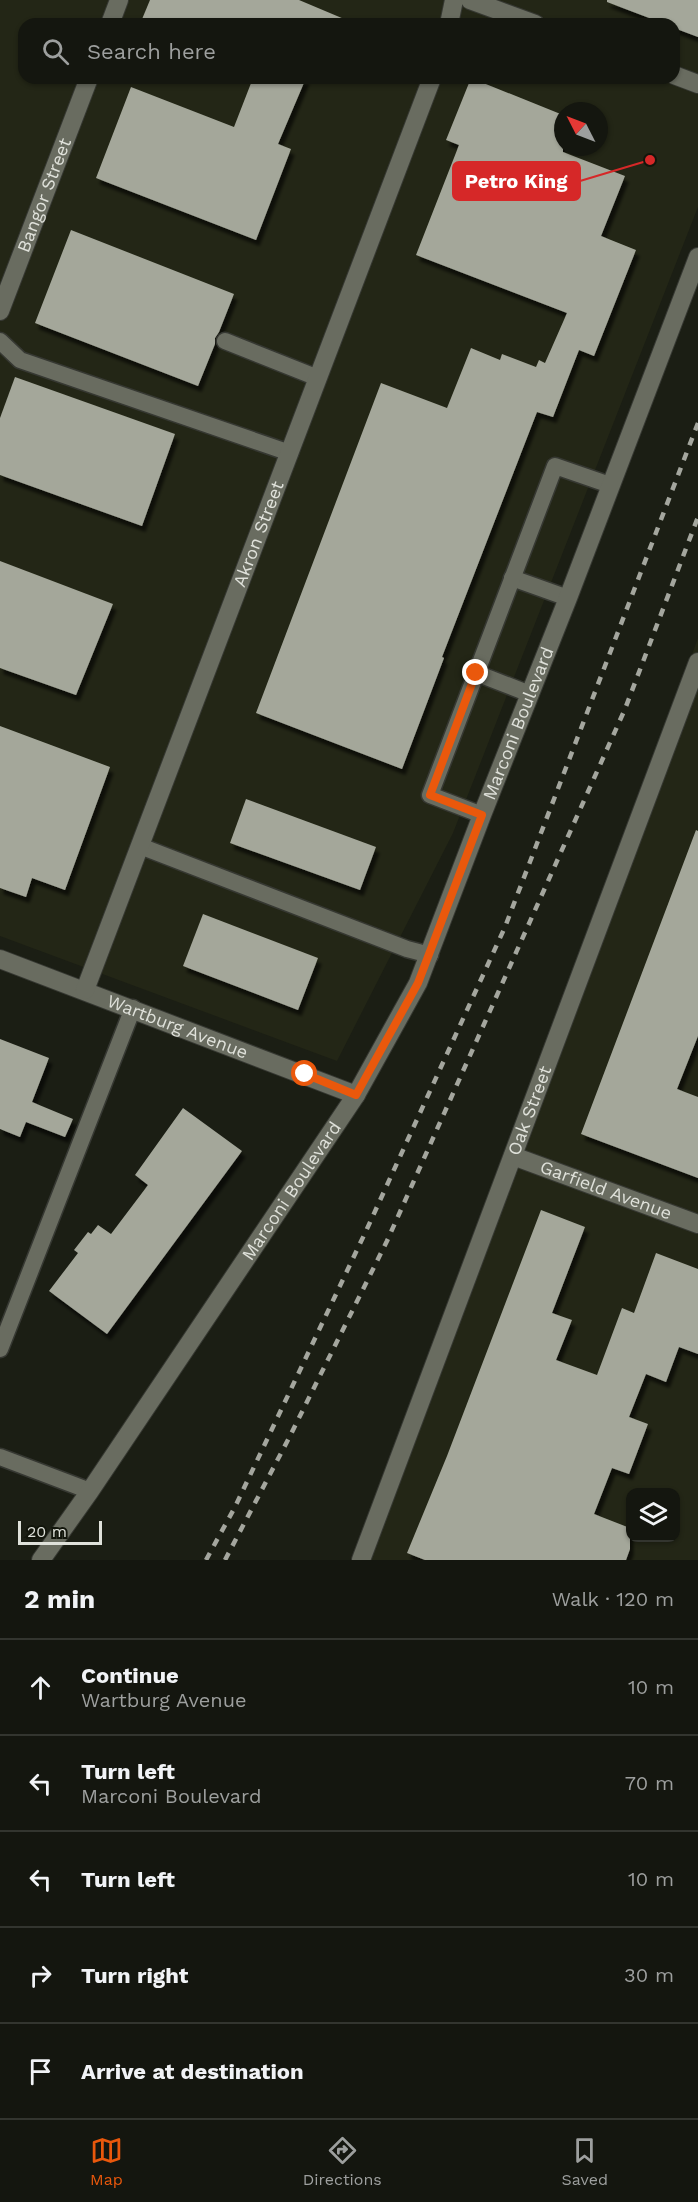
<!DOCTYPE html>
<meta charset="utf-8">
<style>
body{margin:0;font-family:"Work Sans",sans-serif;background:#21231d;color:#f1f3f6}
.controls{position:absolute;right:18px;bottom:18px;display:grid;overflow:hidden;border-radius:12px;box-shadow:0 2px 4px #0004}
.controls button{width:54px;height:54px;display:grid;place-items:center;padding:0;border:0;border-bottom:2px solid #33352f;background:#14160f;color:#f1f3f6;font:30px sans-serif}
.compass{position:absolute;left:554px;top:102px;width:54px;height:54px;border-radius:50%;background:#14160f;box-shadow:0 2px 4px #0004;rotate:312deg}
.scale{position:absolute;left:18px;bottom:15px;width:84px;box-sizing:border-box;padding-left:6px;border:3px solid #dfe1da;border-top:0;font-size:16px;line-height:21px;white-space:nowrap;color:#dfe1da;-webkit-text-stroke:4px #12150b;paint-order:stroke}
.stop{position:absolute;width:18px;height:18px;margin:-14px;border:4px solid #ea580c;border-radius:50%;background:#fff}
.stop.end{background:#ea580c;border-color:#fff;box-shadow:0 2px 6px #0008}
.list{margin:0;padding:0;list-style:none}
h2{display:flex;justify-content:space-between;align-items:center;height:78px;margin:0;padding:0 24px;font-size:26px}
h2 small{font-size:20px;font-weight:400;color:#9d9f9e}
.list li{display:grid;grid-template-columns:39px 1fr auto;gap:18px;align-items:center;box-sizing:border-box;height:96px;padding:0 24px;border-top:2px solid #33352f}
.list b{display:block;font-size:22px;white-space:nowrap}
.list p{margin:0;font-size:20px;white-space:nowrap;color:#9d9f9e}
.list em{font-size:20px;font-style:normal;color:#9d9f9e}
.icon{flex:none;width:33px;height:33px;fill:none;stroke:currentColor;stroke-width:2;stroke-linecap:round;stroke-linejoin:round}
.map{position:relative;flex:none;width:698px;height:1560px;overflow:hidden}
.search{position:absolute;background:#14160f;box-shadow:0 2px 4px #0004;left:18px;right:18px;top:18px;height:66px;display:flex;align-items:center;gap:15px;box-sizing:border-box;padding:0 21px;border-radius:18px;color:#9d9f9e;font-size:22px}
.sheet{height:558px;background:#14160f}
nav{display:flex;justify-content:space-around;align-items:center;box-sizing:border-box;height:84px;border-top:2px solid #33352f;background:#14160f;font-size:16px;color:#9d9f9e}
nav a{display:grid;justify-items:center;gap:3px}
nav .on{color:#ea580c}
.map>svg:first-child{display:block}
.built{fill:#232616;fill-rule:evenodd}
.building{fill:#a4a79a;filter:url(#shadow)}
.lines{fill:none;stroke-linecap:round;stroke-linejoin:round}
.lane-casing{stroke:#363832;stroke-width:19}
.street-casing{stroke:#363832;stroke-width:20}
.secondary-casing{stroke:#363832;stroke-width:20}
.lane{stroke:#696c60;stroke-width:16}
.street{stroke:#696c60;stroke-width:18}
.secondary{stroke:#696c60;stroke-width:18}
.rail{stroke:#a4a69e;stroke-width:4.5;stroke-dasharray:8 8;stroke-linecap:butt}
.route{stroke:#ea580c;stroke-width:8}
.labels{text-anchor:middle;stroke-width:6;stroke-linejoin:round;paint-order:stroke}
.street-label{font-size:18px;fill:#dfe1da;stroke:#12150b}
.leader{fill:none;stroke:#d62828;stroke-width:2}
.callout-dot{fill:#d62828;stroke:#12150b;stroke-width:2}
.callout{fill:#d62828;stroke:#d62828;stroke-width:2}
.callout-label{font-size:20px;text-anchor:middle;font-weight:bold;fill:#fff}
</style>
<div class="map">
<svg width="698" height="1560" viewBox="0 0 698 1560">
<defs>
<filter id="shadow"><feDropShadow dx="3.5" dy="6" stdDeviation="1.5" flood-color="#0009"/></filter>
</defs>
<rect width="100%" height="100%" fill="#1b1e14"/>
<g class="built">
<path d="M0,0H698V207L453,833L337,1061L0,936ZM24,24H674V78H24ZM563,111H599V147H563Z"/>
<path d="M698,638V1560H361ZM630,1492H676V1538H630Z"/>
</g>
<g class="building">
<path d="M150,0H299L356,24H140Z"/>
<path d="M607,0H698V37L674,28V24H665L607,2Z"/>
<path d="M253,78H306L278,144L291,149L256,240L96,178L131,87L234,127Z"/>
<path d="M471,78L563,115V152L625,176L601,236L636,250L594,356L579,350L553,417L537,412L442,657L444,658L402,769L256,713L381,383L447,408L471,348L500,360L502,354L536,367L539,360L545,363L567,313L416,255L459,145L446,140Z"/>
<path d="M71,230L234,294L219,332L215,338V344L198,386L35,323Z"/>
<path d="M15,377L175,434L142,526L0,475V418Z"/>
<path d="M0,561L113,604L76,695L0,668Z"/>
<path d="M0,726L110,767L65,890L32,878L26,897L0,888Z"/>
<path d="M246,799L376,847L360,890L230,843Z"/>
<path d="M696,830L698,831V1036L677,1089L698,1097V1178L581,1134Z"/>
<path d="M203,914L318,958L298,1010L183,966Z"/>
<path d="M0,1039L49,1058L32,1102L73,1119L65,1137L26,1122L20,1137L0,1129Z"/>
<path d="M183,1108L242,1151L107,1334L49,1291L78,1253L74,1250L88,1232L91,1234L98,1225L111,1234L148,1185L135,1175Z"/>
<path d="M541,1210L585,1227L552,1313L572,1320L556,1360L597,1375L622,1308L634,1313L656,1253L698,1269V1354L679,1347L666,1382L646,1374L629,1417L648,1424L629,1474L612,1468L594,1514L630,1528V1549L626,1560H425L407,1553L447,1456Z"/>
</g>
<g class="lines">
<g class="lane-casing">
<g id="lane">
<path d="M0,341L20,360L290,453"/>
<path d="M225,341L318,378"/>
<path d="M512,578L568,598"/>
<path d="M476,673L530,694"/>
<path d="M482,815L430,795L555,466L610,485"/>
<path d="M140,846L407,949L430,955"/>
<path d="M0,1349L133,1008"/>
<path d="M0,1457L90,1491"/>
</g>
</g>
<g class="street-casing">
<g id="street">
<path d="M110,24L119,0"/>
<path d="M449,24L454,0"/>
<path id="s1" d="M0,311L89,78"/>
<path id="s2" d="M0,959L356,1095"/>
<path id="s3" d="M85,990L432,78"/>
<path id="s4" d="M513,1156L698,1224"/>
</g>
</g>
<g class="secondary-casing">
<g id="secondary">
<path d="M470,0L535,24"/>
<path d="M674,75L698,84"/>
<path id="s5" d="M41,1560L90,1491L356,1095L418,983L482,815L568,598L698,257"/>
<path id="s6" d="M361,1560L698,662"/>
</g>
</g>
<use href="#lane" class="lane"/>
<use href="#street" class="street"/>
<use href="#secondary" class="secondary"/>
<g class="rail">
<path d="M206,1560L235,1507L366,1231L505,927L698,423"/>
<path d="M225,1560L289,1438L387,1241L625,709L698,517"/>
</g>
</g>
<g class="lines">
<path class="route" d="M305,1074L356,1095L418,983L482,815L430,795L476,673"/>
</g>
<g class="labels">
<g class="street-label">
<text dy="6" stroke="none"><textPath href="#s1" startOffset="124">Bangor Street</textPath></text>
<text dy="6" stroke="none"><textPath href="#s3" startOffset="488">Akron Street</textPath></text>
<text dy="6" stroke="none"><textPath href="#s5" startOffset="968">Marconi Boulevard</textPath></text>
<text dy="6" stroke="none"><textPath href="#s2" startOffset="190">Wartburg Avenue</textPath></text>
<text dy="6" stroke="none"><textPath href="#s6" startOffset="480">Oak Street</textPath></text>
<text dy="6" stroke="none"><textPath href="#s4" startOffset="99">Garfield Avenue</textPath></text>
<text dy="6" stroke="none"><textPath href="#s5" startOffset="446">Marconi Boulevard</textPath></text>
</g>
</g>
<path class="leader" d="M650 160L580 181"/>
<circle class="callout-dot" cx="650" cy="160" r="6"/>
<rect class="callout" x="453" y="162" width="127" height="38" rx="6"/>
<g class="callout-label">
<text x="516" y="188">Petro King</text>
</g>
</svg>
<div class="controls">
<button><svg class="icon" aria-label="layers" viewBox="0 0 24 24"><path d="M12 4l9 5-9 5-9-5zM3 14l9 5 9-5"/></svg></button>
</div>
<svg class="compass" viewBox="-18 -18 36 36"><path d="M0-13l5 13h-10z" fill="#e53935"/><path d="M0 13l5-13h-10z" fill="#9d9f9e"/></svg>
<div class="scale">20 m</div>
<div class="stop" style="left:305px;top:1074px"></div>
<div class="stop end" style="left:476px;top:673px"></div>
<div class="search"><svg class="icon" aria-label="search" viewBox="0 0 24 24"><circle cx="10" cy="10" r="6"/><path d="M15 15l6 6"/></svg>Search here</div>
</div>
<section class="sheet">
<h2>2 min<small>Walk · 120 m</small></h2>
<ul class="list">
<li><svg class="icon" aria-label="ahead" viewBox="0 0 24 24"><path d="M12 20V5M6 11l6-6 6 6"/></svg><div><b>Continue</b><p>Wartburg Avenue</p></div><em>10 m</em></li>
<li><svg class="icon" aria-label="left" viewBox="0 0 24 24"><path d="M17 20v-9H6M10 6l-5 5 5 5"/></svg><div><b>Turn left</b><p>Marconi Boulevard</p></div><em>70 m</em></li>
<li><svg class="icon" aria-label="left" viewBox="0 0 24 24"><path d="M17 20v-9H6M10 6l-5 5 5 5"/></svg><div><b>Turn left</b></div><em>10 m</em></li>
<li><svg class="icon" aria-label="right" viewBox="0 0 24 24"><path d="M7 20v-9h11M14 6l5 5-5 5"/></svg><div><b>Turn right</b></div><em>30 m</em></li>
<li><svg class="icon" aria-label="arrive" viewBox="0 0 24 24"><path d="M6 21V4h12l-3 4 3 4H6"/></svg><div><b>Arrive at destination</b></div></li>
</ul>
</section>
<nav>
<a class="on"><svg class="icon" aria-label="map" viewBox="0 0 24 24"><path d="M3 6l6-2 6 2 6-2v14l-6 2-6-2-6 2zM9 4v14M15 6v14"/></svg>Map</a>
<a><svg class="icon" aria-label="directions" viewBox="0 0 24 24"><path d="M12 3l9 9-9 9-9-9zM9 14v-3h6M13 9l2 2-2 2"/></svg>Directions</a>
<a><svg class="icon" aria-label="saved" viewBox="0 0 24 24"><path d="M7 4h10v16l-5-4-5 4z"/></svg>Saved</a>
</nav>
